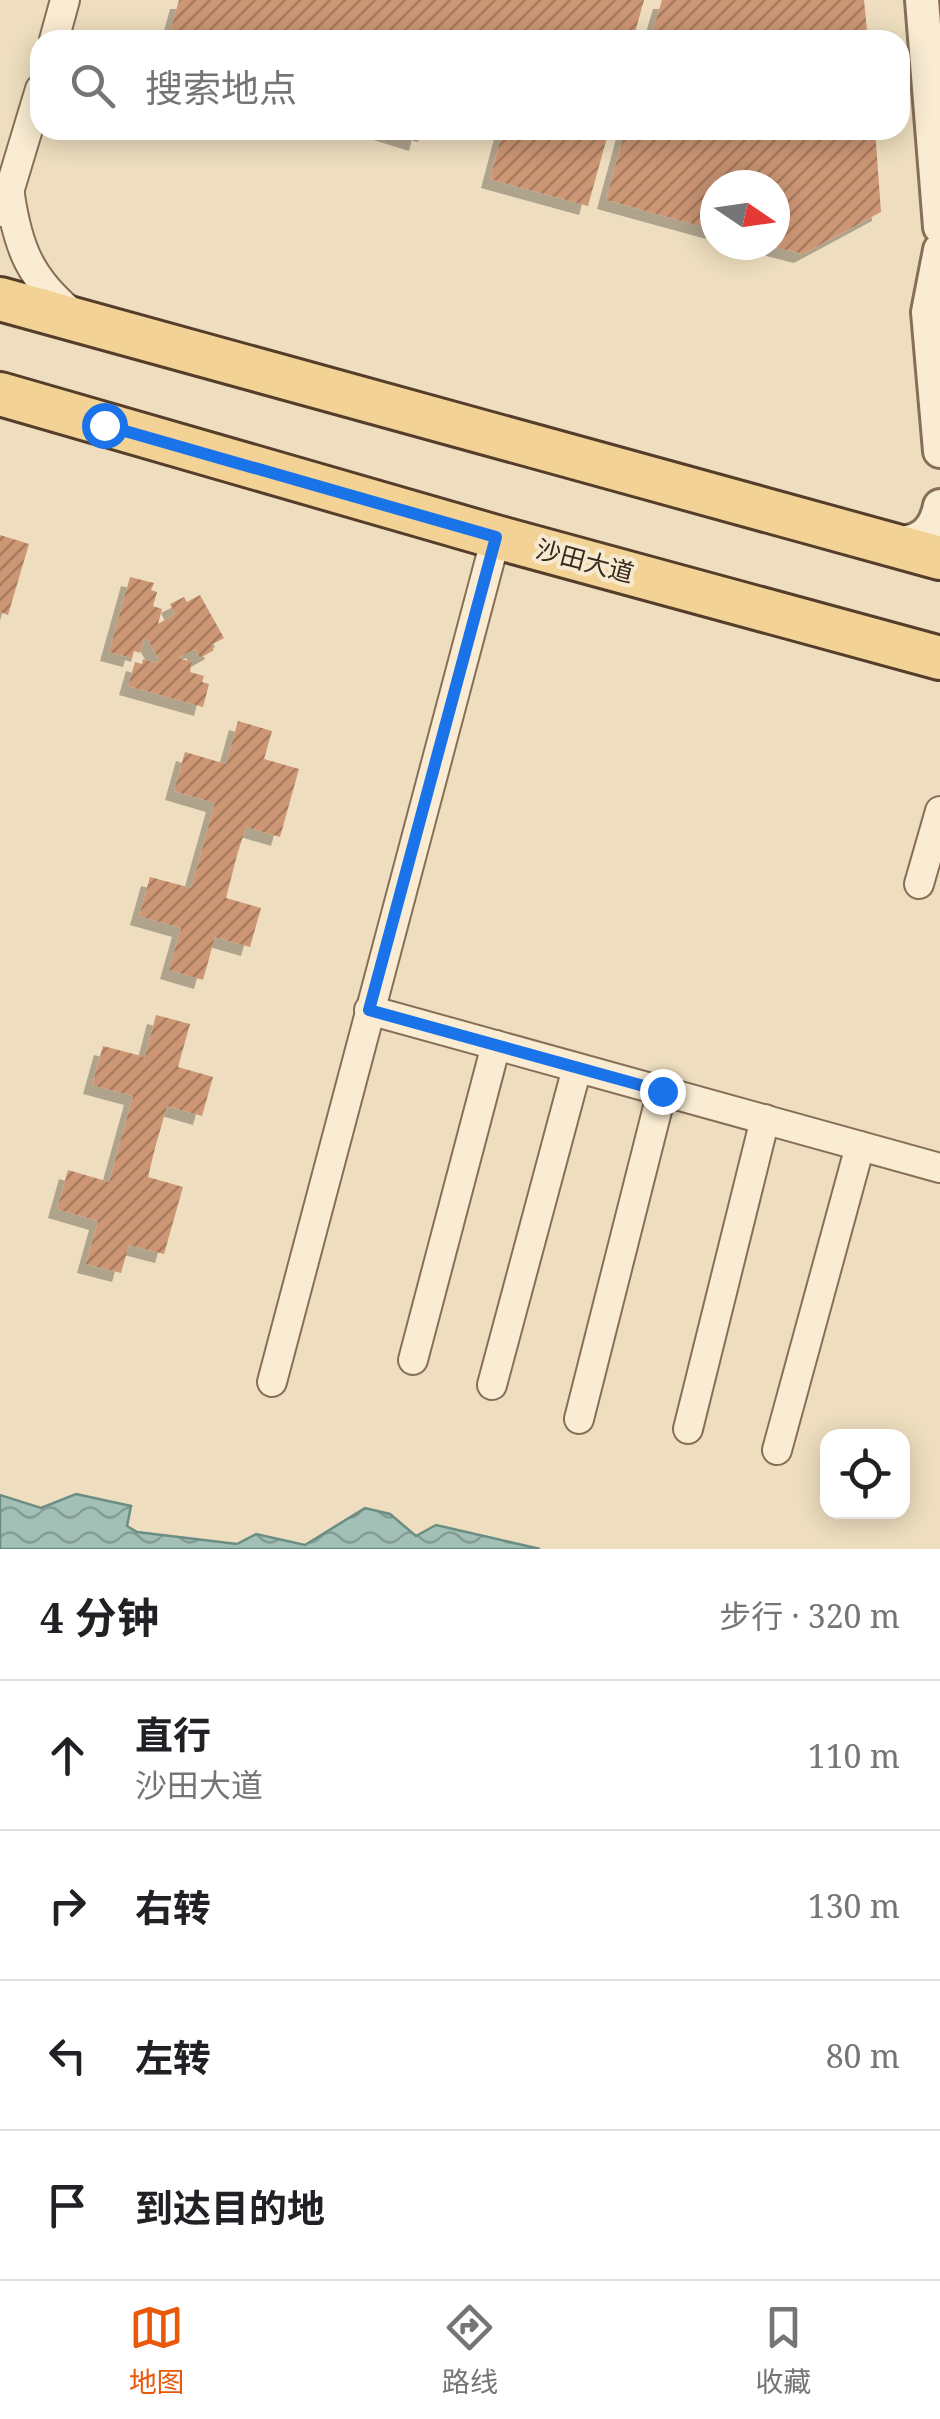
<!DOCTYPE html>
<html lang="zh">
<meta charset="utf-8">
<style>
body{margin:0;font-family:"Noto Serif","Noto Sans SC",serif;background:#f6f6f6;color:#202124}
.controls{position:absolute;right:30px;bottom:30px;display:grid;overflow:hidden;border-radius:20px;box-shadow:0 5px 25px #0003}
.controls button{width:90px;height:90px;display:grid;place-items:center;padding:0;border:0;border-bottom:2px solid #e0e0e0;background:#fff;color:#202124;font:50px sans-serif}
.compass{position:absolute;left:700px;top:170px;width:90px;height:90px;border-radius:50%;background:#fff;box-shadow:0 5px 25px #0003;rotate:103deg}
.stop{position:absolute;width:30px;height:30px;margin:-22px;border:8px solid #1a73e8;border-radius:50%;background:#fff}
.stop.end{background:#1a73e8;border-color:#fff;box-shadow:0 2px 10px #0008}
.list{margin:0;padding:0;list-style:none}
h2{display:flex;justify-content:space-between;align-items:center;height:130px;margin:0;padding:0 40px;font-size:42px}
h2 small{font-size:32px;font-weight:400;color:#757577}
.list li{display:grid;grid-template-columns:65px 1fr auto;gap:30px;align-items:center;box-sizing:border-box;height:150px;padding:0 40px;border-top:2px solid #e0e0e0}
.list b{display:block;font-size:38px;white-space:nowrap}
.list p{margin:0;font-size:32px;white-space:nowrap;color:#757577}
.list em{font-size:32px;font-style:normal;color:#757577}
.icon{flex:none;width:55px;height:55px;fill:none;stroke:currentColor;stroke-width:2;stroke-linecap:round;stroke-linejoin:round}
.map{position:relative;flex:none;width:940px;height:1549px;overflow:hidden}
.search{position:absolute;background:#fff;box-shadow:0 5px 25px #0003;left:30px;right:30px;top:30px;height:110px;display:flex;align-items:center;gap:25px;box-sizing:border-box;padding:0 35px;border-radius:30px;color:#757577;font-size:38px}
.sheet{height:730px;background:#fff}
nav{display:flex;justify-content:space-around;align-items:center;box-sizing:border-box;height:140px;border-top:2px solid #e0e0e0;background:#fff;font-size:28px;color:#757577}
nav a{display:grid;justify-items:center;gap:5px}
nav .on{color:#ea580c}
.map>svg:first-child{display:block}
.water{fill:url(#water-waves);stroke:#6a8e83;stroke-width:2.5}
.building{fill:url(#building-hatch);filter:url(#shadow)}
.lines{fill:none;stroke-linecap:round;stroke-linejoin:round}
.minor-casing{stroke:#876f57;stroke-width:32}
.tertiary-casing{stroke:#876f57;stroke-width:38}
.primary-casing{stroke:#553d2c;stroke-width:48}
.minor{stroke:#f9ecd2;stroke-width:28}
.tertiary{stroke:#f9ecd2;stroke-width:32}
.primary{stroke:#f3d295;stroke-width:42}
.route{stroke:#1a73e8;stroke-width:12}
.labels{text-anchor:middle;stroke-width:8;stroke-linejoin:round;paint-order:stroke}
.street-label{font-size:25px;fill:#36281c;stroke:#f6e9cf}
</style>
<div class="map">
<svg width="940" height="1549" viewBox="0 0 940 1549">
<defs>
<pattern id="water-waves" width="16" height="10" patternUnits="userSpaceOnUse" patternTransform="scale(2.5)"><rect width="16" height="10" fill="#a2c0b6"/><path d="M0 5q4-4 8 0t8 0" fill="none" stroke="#859c93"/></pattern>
<pattern id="building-hatch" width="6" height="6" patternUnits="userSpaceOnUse" patternTransform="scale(2.5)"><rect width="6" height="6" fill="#cd9674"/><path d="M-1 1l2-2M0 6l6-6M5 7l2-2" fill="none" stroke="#a77a5e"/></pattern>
<filter id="shadow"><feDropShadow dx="-9" dy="9" stdDeviation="0" flood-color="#0004"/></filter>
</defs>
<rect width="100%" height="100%" fill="#eedebf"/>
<path class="water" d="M76,1494L131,1506L127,1526L137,1532L237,1544L256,1534L305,1545L365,1508L390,1514L416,1536L436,1525L540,1549H0V1495L41,1508Z"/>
<g class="building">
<path d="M179,0H644L633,40H168Z"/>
<path d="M662,0H864L868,40H650Z"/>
<path d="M379,130H421L418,142Z"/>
<path d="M503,130H609L588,206L490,179Z"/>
<path d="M625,130H875L881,212L803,254L775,247V185H715V230L606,200Z"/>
<path d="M0,535L29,544L8,615L0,612Z"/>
<path d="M130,577L154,583L151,590L157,592L153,606L162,609L158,624L175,614L170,604L184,597L187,602L200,595L224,638L211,645L214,650L200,658L195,649L178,658L192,662L190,672L204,676L202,682L209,684L203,707L128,686L135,662L142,664L143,659L157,663L159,659L148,640L144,638L140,653L134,651L132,658L109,652Z"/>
<path d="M238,721L272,731L264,759L299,769L280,837L246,827L237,855L226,898L261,908L250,947L215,937L203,980L169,970L181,928L139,916L150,877L191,888L215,803L174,791L185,752L226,764Z"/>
<path d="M156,1015L190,1024L178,1067L213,1077L202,1116L167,1106L155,1148L148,1177L183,1187L164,1254L129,1245L121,1273L86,1264L98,1221L57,1209L68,1170L109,1182L133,1096L92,1085L103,1046L145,1057Z"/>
</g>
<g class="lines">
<g class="minor-casing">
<g id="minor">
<path d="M54,40L65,0"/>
<path d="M10,195C18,249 31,279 72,313"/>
<path d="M3,212L40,89"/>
<path d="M919,884L940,811"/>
<path d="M369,1010L940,1168"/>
<path d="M413,1360L496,1045"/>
<path d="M272,1382L496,537"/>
<path d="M492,1385L577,1068"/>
<path d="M579,1419L662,1091"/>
<path d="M688,1429L765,1119"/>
<path d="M777,1450L860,1146"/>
</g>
</g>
<g class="tertiary-casing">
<g id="tertiary">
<path d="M922,0L940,227"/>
<path d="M940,250L928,312L940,451"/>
<path d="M891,544C918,543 934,535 940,506"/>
</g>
</g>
<g class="primary-casing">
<g id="primary">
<path d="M0,299L940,558"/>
<path d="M0,394L496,537L940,658"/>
</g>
</g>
<use href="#minor" class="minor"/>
<use href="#tertiary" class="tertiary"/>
<use href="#primary" class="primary"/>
</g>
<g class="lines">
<path class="route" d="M104,425L496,537L369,1010L662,1091"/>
</g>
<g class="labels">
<g class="street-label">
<text transform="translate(585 561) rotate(15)" y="9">沙田大道</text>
</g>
</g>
</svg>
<div class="controls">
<button><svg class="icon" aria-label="locate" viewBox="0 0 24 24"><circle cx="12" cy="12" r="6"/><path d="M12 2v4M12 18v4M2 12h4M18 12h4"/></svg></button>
</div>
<svg class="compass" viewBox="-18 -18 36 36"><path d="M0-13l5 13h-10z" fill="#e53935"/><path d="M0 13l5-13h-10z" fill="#757577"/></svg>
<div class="stop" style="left:104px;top:425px"></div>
<div class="stop end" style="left:662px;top:1091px"></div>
<div class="search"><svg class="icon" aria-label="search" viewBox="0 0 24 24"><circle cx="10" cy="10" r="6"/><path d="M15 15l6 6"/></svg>搜索地点</div>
</div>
<section class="sheet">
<h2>4 分钟<small>步行 · 320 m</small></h2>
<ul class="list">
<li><svg class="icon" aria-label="ahead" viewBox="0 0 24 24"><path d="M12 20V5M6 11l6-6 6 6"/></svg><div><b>直行</b><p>沙田大道</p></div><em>110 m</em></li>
<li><svg class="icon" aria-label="right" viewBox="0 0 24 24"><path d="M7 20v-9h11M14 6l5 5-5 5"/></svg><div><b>右转</b></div><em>130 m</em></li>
<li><svg class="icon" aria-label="left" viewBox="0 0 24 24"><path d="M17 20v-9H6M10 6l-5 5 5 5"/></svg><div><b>左转</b></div><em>80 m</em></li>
<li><svg class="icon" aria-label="arrive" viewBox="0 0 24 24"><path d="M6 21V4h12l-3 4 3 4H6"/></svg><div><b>到达目的地</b></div></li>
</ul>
</section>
<nav>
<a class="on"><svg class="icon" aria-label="map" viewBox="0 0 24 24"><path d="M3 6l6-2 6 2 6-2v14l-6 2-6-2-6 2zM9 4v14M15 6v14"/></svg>地图</a>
<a><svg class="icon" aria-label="directions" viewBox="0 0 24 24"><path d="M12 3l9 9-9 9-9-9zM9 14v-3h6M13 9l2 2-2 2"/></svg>路线</a>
<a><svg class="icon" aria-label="saved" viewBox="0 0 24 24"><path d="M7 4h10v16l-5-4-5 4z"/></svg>收藏</a>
</nav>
